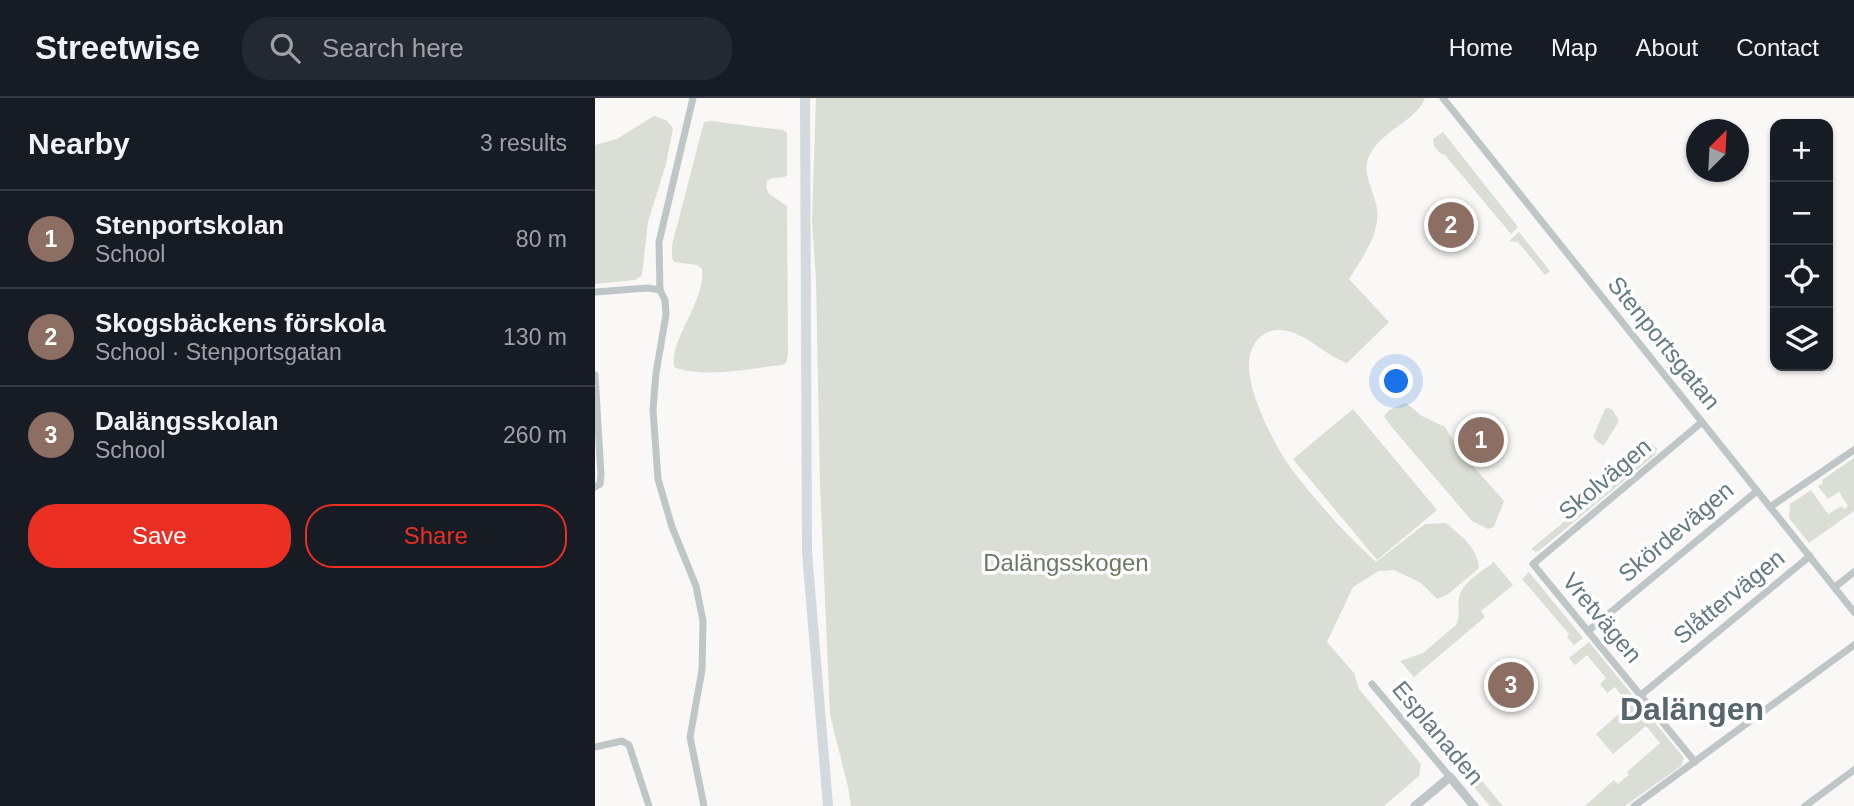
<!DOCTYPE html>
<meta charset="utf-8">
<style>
body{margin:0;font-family:Arial,sans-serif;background:#242831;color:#f1f3f6}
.controls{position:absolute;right:21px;top:21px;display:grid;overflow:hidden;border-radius:14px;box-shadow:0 2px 5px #0004}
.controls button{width:63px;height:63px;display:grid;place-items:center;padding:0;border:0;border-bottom:2px solid #363941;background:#171b24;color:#f1f3f6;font:35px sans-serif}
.compass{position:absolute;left:1091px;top:21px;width:63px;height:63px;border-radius:50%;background:#171b24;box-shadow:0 2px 5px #0004;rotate:24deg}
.you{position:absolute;left:802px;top:284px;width:24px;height:24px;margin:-18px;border:5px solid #fff;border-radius:50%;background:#1a73e8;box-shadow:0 0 0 10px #1a73e833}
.badge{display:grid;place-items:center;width:46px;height:46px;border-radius:50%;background:#eb2f23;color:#fff;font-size:23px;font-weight:700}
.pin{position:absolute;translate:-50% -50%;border:4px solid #fff;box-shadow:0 2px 7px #0006}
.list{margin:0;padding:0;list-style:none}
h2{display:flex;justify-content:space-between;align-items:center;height:91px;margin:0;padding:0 28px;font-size:30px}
h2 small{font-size:23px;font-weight:400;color:#9ea1a6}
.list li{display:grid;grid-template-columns:46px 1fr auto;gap:21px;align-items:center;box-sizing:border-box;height:98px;padding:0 28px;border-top:2px solid #363941}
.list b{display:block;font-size:26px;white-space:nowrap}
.list p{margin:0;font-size:23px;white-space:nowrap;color:#9ea1a6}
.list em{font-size:23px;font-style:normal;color:#9ea1a6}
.actions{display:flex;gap:14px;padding:21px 28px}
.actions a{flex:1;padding:16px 0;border:2px solid #eb2f23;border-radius:28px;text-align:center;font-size:24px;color:#eb2f23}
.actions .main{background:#eb2f23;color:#fff}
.icon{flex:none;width:38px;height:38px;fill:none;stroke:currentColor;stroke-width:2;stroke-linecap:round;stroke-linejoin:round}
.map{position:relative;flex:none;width:1259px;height:708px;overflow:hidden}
header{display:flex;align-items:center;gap:42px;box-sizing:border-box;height:98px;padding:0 35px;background:#171b24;border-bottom:2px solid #363941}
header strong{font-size:33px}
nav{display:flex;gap:38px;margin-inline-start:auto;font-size:24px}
.search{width:490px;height:63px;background:#242831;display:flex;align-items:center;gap:18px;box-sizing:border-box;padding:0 24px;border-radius:28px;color:#9ea1a6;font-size:26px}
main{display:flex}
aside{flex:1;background:#171b24}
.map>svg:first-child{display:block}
.green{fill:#daded5}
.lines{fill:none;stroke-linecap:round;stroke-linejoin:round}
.minor{stroke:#bfc6c8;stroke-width:7}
.tertiary{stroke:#bfc6c8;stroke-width:9}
.secondary{stroke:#d3d9dc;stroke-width:10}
.labels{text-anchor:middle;stroke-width:7;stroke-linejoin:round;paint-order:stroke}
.street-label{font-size:24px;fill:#627a82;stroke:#fff}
.park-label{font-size:24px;fill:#6a7a61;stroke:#fff}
.district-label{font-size:32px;font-weight:bold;fill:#55666d;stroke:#fff}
</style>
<header>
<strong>Streetwise</strong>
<div class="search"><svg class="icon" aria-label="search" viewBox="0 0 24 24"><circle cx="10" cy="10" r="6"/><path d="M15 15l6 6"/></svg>Search here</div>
<nav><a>Home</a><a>Map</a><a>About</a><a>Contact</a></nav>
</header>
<main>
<aside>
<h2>Nearby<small>3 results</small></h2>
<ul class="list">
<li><span class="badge" style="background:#8d6e63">1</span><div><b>Stenportskolan</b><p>School</p></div><em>80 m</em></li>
<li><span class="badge" style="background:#8d6e63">2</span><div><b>Skogsbäckens förskola</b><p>School · Stenportsgatan</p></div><em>130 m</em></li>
<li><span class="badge" style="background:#8d6e63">3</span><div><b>Dalängsskolan</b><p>School</p></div><em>260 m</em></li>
</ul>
<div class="actions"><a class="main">Save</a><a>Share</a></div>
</aside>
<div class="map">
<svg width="1259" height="708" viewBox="0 0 1259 708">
<rect width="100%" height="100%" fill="#f9f8f6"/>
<g class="green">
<path d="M221,0H830C820,26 781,33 772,64C769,77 778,93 781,106C788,133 767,160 754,181L794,224L752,265C729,257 711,234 686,232C673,231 662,239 657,251C643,280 680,349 698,373C723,405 751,437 781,464L830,426L851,425C867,439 882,449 884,470L852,497L842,501L826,485L799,472L784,473L758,489L732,544L759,575L764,591L826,666L824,678L789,708H256L253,689L235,617L225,387L221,183L217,122Z"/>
<path d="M59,18L71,22L78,30L71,66L53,124L47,177L40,182L0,186V47L22,41Z"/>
<path d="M116,23L188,32L192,35V77L190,79L177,80L172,83L171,89L174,96L192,108L193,257L191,265L187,267C157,270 108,281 79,269C74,241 111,204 107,171L102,167L79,164L77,160V147L109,24Z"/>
<path d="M848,34L923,129L916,136L850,57L845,55L839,48L838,41Z"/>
<path d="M924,134L955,173L950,177L923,144L914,143Z"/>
<path d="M811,305L827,318L850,329L863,351L909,403L899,429L893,431L877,423L795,327L789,318L794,312Z"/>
<path d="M1013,310L1017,311L1024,323L1009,347L1004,345L998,339L1010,311Z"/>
<path d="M758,311L842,412L782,462L698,361Z"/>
<path d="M1057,346L1062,350L1060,357L945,452L941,454L936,451L1055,353Z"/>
<path d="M1259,360V413L1214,445L1194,420L1195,406L1216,392L1233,416L1247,408L1249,411L1253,408L1244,394L1233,401L1223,388L1228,385L1227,382Z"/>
<path d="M899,464L918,487L886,513L890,519L819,579L805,563L828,555L861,527C866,518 862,510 864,500C866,485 888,473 899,464Z"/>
<path d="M934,474L988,540L979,547L972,539L974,536L927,481Z"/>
<path d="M994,544L1089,660L1086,668L1030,708H990L1019,682L1023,686L1034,677L1032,674L1065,645L1051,628L1018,656L1001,636L1034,607L1020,589L1012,595L1005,586L1011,580L992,557L980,567L974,560Z"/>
<path d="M807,582L816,590L812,594L908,708H895L802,597V591Z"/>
</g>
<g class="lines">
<g class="minor">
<path d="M98,0L64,144L65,192L70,202L71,217L61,275L58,312L63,381L77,429L101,488L108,523L107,572L95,639L109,708"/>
<path d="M848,0L1259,514"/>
<path d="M0,194L53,190L65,192"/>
<path d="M0,277L6,377L5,386L0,389"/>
<path d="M1175,409L1259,352"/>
<path d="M1240,489L1259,474"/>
<path d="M993,533L1162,393"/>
<path d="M777,586L855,679"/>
<path d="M1046,597L1215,458"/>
<path d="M0,649L27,643L34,647L54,708"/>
<path d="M1100,664L938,466L1107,324"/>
<path d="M1039,708L1259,547"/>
<path d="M1210,708L1259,672"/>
</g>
<path class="tertiary" d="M820,708L855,679L879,708"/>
<path class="secondary" d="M210,0L212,454L233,708"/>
</g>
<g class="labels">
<g class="street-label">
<text transform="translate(1069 245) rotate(51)" y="8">Stenportsgatan</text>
<text transform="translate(1010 381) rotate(-40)" y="8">Skolvägen</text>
<text transform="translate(1081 434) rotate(-40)" y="8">Skördevägen</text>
<text transform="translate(1134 499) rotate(-39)" y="8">Slåttervägen</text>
<text transform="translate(1007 520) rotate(50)" y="8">Vretvägen</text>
<text transform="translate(843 635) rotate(50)" y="8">Esplanaden</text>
</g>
<g class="park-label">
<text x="471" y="473">Dalängsskogen</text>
</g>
<g class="district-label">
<text x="1097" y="622">Dalängen</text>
</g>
</g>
</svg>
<div class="controls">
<button>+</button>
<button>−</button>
<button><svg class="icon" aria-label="locate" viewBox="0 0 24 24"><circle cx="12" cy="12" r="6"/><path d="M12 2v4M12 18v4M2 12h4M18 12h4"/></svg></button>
<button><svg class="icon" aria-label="layers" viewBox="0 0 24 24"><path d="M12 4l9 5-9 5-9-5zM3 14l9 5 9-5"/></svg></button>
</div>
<svg class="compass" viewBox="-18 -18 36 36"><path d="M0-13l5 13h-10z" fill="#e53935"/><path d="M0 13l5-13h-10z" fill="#9ea1a6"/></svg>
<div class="you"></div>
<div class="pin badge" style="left:886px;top:342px;background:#8d6e63">1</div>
<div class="pin badge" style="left:856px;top:127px;background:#8d6e63">2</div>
<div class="pin badge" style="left:916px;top:587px;background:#8d6e63">3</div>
</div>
</main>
